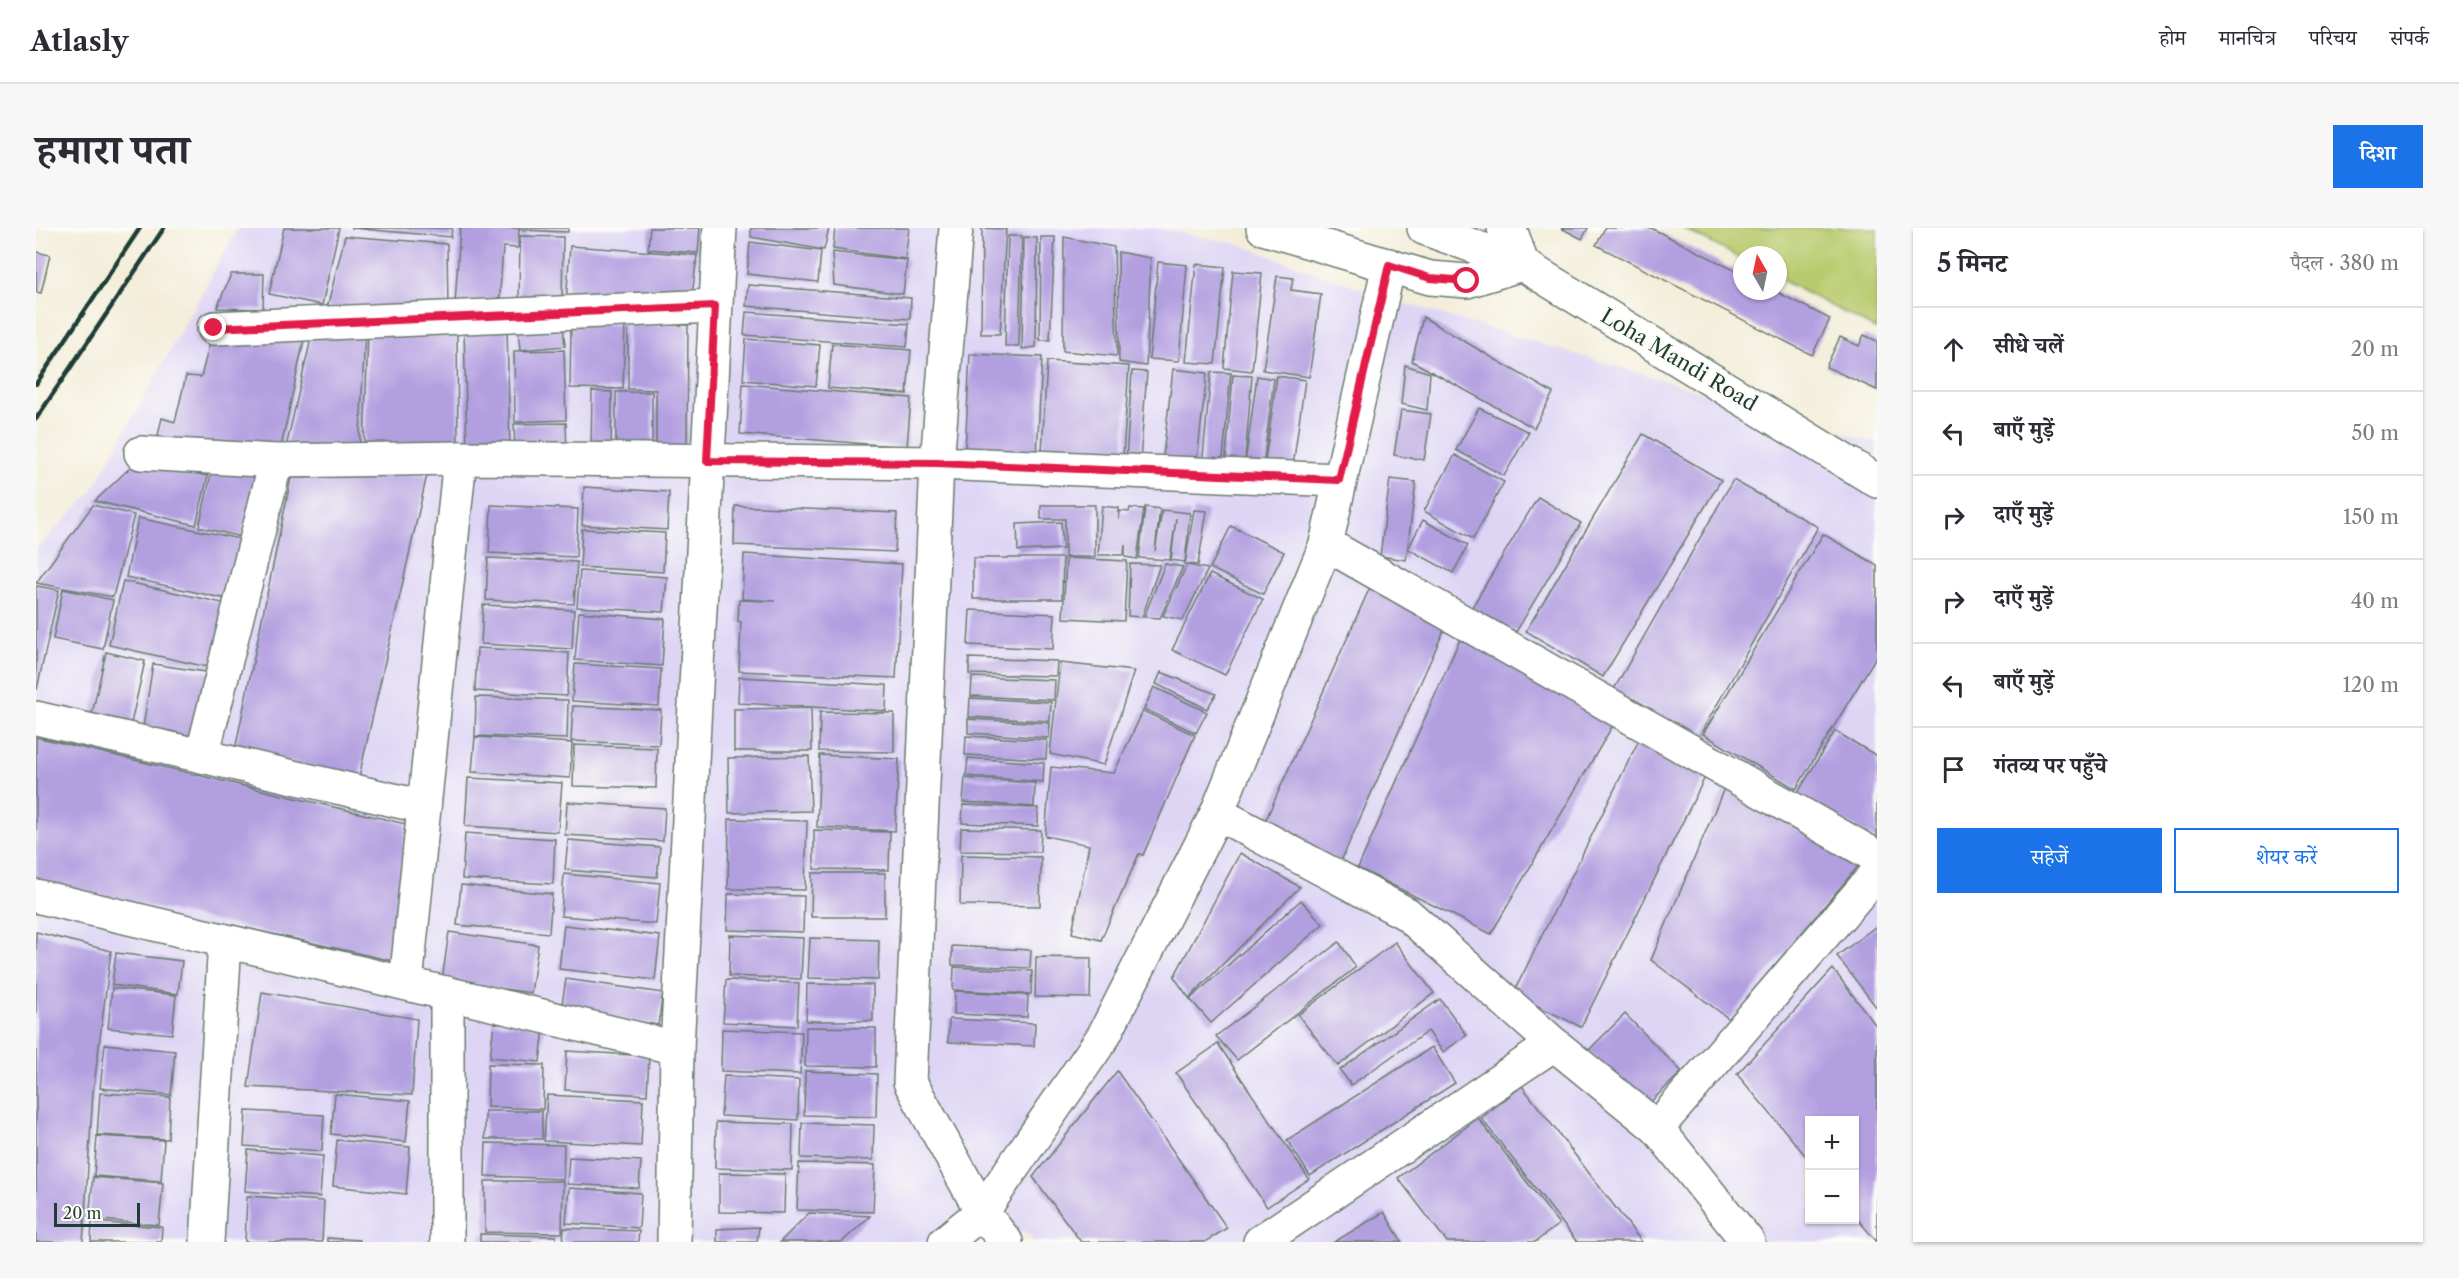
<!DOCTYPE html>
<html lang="hi">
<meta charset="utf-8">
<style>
body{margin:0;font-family:"Libre Caslon Text","Noto Serif Devanagari",serif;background:#f7f7f7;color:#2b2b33}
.controls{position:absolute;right:18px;bottom:18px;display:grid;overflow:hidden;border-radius:0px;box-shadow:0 2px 4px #0004}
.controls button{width:54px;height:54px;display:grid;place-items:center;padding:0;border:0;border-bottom:2px solid #e1e1e2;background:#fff;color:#2b2b33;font:30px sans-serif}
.compass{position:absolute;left:1697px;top:18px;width:54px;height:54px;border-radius:50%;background:#fff;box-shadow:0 2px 4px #0004;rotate:351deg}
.scale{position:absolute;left:18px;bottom:15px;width:86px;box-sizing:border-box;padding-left:6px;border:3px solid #1f3d34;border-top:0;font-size:16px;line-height:21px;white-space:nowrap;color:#1f3d34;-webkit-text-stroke:4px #fdfcf7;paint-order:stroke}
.stop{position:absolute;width:18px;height:18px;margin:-14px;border:4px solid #e11d48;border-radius:50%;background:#fff}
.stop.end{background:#e11d48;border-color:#fff;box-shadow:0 2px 6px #0008}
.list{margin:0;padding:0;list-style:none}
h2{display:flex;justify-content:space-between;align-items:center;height:78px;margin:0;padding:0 24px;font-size:26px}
h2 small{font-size:20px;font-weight:400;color:#7c7c81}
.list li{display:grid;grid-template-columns:39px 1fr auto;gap:18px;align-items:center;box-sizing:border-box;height:84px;padding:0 24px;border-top:2px solid #e1e1e2}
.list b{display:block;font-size:22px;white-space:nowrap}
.list em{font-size:20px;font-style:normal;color:#7c7c81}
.actions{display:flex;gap:12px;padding:18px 24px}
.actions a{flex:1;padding:14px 0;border:2px solid #1a73e8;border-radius:0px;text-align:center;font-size:21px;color:#1a73e8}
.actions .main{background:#1a73e8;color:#fff}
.icon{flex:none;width:33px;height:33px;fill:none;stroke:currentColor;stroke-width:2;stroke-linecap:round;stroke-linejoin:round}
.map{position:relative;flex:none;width:1841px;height:1014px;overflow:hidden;border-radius:0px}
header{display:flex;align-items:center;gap:36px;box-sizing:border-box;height:84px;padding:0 30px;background:#fff;border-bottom:2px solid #e1e1e2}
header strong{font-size:28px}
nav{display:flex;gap:33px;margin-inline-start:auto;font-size:21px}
.intro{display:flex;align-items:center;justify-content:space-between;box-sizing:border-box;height:144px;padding:0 36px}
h1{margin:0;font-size:42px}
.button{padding:15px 27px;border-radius:0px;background:#1a73e8;color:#fff;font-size:21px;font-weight:700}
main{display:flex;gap:36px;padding:0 36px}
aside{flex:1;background:#fff;border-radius:0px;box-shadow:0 2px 4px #0004}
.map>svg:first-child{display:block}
.built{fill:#ded5f5;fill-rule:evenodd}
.green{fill:#b8ca6d;stroke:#6c8450;stroke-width:1.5}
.building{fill:#b29fe0}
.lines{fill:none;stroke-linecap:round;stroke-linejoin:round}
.minor-casing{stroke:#697b6e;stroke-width:36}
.tertiary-casing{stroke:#697b6e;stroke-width:36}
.minor{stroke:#fff;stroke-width:33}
.tertiary{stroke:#fff;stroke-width:33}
.rail{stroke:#1f3d34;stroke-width:4.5}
.route{stroke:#e11d48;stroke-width:8}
.labels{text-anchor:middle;stroke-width:4.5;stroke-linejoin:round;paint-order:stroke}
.street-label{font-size:21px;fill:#1f3d34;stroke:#fdfcf7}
</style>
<header>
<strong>Atlasly</strong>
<nav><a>होम</a><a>मानचित्र</a><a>परिचय</a><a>संपर्क</a></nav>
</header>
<div class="intro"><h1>हमारा पता</h1><a class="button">दिशा</a></div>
<main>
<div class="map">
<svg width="1841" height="1014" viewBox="0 0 1841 1014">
<rect width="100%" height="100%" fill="#fdfcf7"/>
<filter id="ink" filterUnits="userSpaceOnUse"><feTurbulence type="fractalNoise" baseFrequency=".0167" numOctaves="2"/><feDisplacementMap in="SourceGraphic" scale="12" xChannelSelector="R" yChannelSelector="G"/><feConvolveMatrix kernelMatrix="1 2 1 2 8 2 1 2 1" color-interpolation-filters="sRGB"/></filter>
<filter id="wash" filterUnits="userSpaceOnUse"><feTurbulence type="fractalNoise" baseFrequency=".008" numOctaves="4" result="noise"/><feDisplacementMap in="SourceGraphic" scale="24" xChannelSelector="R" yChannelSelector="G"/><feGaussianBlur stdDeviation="1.35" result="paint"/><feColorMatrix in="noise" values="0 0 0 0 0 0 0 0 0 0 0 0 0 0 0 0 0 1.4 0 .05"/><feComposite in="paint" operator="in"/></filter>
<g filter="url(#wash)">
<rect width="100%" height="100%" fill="#f3edd9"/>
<path class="built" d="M202,0H1120L1198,15L1360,73L1841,215V1014H999L988,1002L972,1014H0V321L55,265ZM1774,892H1818V992H1774Z"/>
<path class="green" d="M1646,0H1841V102L1742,50V27H1706V31Z"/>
<g id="blocks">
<g class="building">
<path d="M248,0H303L286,77L233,66Z"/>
<path d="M315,0H416L415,9Z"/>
<path d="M424,0H483L482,20L467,19L463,79L419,76Z"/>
<path d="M484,0H532V4L483,2Z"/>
<path d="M614,0H664L662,25L612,21Z"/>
<path d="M715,0H793L788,22L715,9Z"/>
<path d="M799,0H873L869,31L797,21Z"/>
<path d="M946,0L970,1L964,106H945Z"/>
<path d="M1525,0H1552L1546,11Z"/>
<path d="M1569,0H1615L1706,46V63H1739L1794,91L1776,127L1560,17Z"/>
<path d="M309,8L411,16L412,80H291Z"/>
<path d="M484,8L527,9L526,75H483Z"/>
<path d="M972,8H986L983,118H969Z"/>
<path d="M988,9L1001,10L1000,119L986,121Z"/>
<path d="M1005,9H1019L1014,112H1004Z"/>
<path d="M1028,9L1078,19L1081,128L1027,123Z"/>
<path d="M714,14L785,23L782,54L711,46Z"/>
<path d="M534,18L661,27L655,76H530Z"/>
<path d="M0,24L14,27L5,65L0,64Z"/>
<path d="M796,24L871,32L867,66L798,57Z"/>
<path d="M1082,24L1115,30L1110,138L1083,134Z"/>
<path d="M1122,34L1151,37L1143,133L1113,131Z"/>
<path d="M1160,36L1189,39L1179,136L1150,134Z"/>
<path d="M1197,43L1226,45L1216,143L1188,140Z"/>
<path d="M195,46H228L227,81L181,80Z"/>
<path d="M1241,48L1257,50L1255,62L1285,66L1273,149L1227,142Z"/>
<path d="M712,57L875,70L874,91L710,78Z"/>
<path d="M710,84L873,96L871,119L708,107Z"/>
<path d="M1387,89L1517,165L1498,200L1376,133Z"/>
<path d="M535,96L589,97L587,161L534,160Z"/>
<path d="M592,97H652L651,221H620V162L592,161Z"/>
<path d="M527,98L529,118L484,122L482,101Z"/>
<path d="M471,99L474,223L431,224L428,100Z"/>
<path d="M421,100L422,222H328L332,105Z"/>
<path d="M276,106H329L323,224L248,228Z"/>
<path d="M1828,107L1841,113V162L1790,139L1804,109L1823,118Z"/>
<path d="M710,111L784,117L780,158L707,152Z"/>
<path d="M268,112L244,224L119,220L126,190L139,194L150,148L165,149L174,114Z"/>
<path d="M796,116L875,122L871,166L792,160Z"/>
<path d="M528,122L530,192L479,194L478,123Z"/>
<path d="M934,126L1006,129L1001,227L929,223Z"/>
<path d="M1011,133L1093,138L1087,228L1006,224Z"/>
<path d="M1369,137L1394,145L1391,182L1365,176Z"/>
<path d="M1137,141L1171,145L1160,240L1126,236Z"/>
<path d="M1096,143L1111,144L1104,233L1090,232Z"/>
<path d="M1175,144L1195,145L1186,241L1166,239Z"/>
<path d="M1197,147L1216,148L1208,242L1189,240Z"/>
<path d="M1221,148L1238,151L1227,238L1209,236Z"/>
<path d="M1241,148L1269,152L1256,245L1228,241Z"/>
<path d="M707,156L875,170L871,219L704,206Z"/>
<path d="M556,163L576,164L575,223L555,222Z"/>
<path d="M580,164H616V222L580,221Z"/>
<path d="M1443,180L1493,204L1468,248L1420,222Z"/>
<path d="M1365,182L1395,186L1388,232L1358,227Z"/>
<path d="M530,195L531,225H479L478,196Z"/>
<path d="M1607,206L1685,252L1567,449L1490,403Z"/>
<path d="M1419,227L1468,254L1437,311L1388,283Z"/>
<path d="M101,233L172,248L160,297L59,273Z"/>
<path d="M177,238L220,248L206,309L163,299Z"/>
<path d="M391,247L323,549L199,522L255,250Z"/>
<path d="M1354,251L1380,254L1370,332L1344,328Z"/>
<path d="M1697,252L1782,299L1662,510L1577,463Z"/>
<path d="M548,259L633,264L631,302L546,297Z"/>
<path d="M1502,269L1545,295L1480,404L1436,379Z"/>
<path d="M57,277L98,287L77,369L0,355Z"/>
<path d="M455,277L542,281L540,329L453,325Z"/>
<path d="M1005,277H1059V329H1029V291H1005Z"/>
<path d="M699,278L861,285L859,324L698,317Z"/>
<path d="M1066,278L1083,280V292L1084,283L1093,284L1094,280L1108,281L1101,331L1089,329V317L1088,327H1062Z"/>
<path d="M1109,279L1124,281L1119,323L1126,282L1154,285L1149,334L1135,332L1140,290L1134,332L1103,330Z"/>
<path d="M1158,282L1171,283L1162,337L1149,336Z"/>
<path d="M102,290L209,312L195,372L90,349Z"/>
<path d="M1387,292L1432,317L1417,345L1372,321Z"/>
<path d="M1025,294L1027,321L982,323L981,296Z"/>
<path d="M1195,298L1248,324L1227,366L1174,340Z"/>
<path d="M546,301L629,305L627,344L544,339Z"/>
<path d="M1787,306L1841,337V427L1760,561L1667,506Z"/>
<path d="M708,326L866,336L860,450L703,443L705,394H702L703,372L739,373L706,371Z"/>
<path d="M452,330L541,334L538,376L450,372Z"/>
<path d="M937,330H1027L1026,371H937Z"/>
<path d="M1030,330L1091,333L1088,393L1027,390Z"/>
<path d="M1094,336L1124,337L1106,389L1092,388Z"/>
<path d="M1129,336L1147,339L1124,390L1108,389Z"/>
<path d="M1151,337L1172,341L1147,392L1127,388Z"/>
<path d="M544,343L631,349L628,384L541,379Z"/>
<path d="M1174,346L1227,371L1189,447L1136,422Z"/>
<path d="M87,353L191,376L176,440L73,417Z"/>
<path d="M1335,357L1413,391L1305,633L1227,598Z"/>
<path d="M0,358L23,362L1,461H0Z"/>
<path d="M27,361L77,372L67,421L17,411Z"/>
<path d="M447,377L538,382L536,421L445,416Z"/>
<path d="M934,382L1019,386L1017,421L932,417Z"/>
<path d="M543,384L629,391L626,438L539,432Z"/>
<path d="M1425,409L1577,497L1455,706L1322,640Z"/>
<path d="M441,420L533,425L531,468L439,463Z"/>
<path d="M70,424L109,433L93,504L54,495Z"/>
<path d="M933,430L1021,433L1020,448L933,446Z"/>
<path d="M1024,435L1098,443L1068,537L1014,526Z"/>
<path d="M117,436L176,445L165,514L106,505Z"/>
<path d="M539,436L625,441L623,478L536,473Z"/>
<path d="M1125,444L1180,466L1171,481L1120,456Z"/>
<path d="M703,449L851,457L850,483L702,475Z"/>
<path d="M936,449L1019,452L1018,472L935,468Z"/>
<path d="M1118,459L1171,484L1160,505L1108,481Z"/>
<path d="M440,469L532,472L531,511L439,508Z"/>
<path d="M934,470L1015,474L1014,493L933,489Z"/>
<path d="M537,478L625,482L623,517L535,513Z"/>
<path d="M775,480L776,523H698V481Z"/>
<path d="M1107,483L1159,507L1107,627L1103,626L1065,712L1036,705L1053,617L1009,608L1015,539L1078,545Z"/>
<path d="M784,484L858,485V524L783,523Z"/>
<path d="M932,491L1014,495L1013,510L932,505Z"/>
<path d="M1799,503L1841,528V612L1761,566Z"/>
<path d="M930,508L1011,512L1010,531L929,527Z"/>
<path d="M0,509L370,596L357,733L0,653Z"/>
<path d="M439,509L536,515L534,550L436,544Z"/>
<path d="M1604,510L1672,543L1545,799L1477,766Z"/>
<path d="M538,517L621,520L620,560L537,558Z"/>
<path d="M784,527L863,531L859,603L781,599Z"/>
<path d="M773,528L775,583L693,585L692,530Z"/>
<path d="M932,530L1008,535L1007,554L930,548Z"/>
<path d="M432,550L526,555L522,604L429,598Z"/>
<path d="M929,550L999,555L998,579L927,574Z"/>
<path d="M1689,558L1824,636L1693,791L1615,732Z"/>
<path d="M531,574L629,580L627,613L529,607Z"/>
<path d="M927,577L1002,580V598L926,595Z"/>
<path d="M693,591L771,593L769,662L692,661Z"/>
<path d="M925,600L1005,602L1004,624L924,623Z"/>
<path d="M778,602L854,604L853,642L778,641Z"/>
<path d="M429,605L519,611L517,656L426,651Z"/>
<path d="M532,612L624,619L621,649L529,642Z"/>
<path d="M1204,625L1264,659L1153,770L1138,749Z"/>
<path d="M925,627L1005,629L1004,678L924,677Z"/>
<path d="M776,645H849V689H775Z"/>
<path d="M528,646L624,655L620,696L525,688Z"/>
<path d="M425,657L516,666L513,705L421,697Z"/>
<path d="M692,666L768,668L767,704L691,702Z"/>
<path d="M1265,672L1287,696L1175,795L1154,771Z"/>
<path d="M528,697L624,708L619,752L523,741Z"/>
<path d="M1839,699L1841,701V780L1801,728Z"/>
<path d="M0,704L75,723L57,865L47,1014H0Z"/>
<path d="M413,704L502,717L495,765L406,752Z"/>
<path d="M694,707L767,710L765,751L693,748Z"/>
<path d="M774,710L843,712L842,752L772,750Z"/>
<path d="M1303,714L1320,739L1201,832L1180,808Z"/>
<path d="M1359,714L1398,765L1302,838L1262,787Z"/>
<path d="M916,718L995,722L994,740L916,737Z"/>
<path d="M80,725L146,733L142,766L76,757Z"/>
<path d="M1000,729L1055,730L1054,770L999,769Z"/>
<path d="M918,739L996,743L995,766L917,762Z"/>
<path d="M1797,741L1841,799V1014L1818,987V892H1774V933L1701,846Z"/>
<path d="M530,751L627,765L622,797L525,782Z"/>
<path d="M690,752L763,755L761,798L687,794Z"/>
<path d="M771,756L837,757V793H770Z"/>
<path d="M76,760L140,767L136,806L72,800Z"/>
<path d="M919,763L992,767L991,789L918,786Z"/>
<path d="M226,764L381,791L376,867L212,859Z"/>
<path d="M1404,771L1431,807L1407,824L1392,803L1315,857L1304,842Z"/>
<path d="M1589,786L1646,844L1609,879L1553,822Z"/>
<path d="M913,791L999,795L998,818L912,814Z"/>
<path d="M458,795L508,799L504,834L454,829Z"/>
<path d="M770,799L840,800V839L769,838Z"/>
<path d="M686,801L766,804L764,846L685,843Z"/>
<path d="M69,816L139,823L135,867L64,860Z"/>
<path d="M1182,816L1273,951L1231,979L1140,845Z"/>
<path d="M1396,819L1419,855L1274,948L1251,912Z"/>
<path d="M531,823L613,828L611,867L529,862Z"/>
<path d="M452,836L508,837L507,881L451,879Z"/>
<path d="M769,843L841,846L840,889L768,887Z"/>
<path d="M1081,843L1191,1000L1169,1014H1045L997,949Z"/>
<path d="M688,848L763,852L762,892L685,888Z"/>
<path d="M1486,858L1606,1014H1541L1445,890Z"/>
<path d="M64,865L134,869L132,911L61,907Z"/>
<path d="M299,866L374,873L370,914L295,906Z"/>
<path d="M511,867L607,872L605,918L508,913Z"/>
<path d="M210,883L288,887L286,923L208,918Z"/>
<rect x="449" y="883" width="57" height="28"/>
<path d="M1442,890L1523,996L1499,1014H1411L1362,950Z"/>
<path d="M680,894L757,896L756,942L679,940Z"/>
<path d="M766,895L838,897L837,932L765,930Z"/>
<path d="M61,908L128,912L125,953L58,948Z"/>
<path d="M301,912L374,919L370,966L297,958Z"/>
<path d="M450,915L528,917L527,951L449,948Z"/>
<path d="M212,922L287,928L284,969L209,963Z"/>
<path d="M533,929L605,933L603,960L531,956Z"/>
<path d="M763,935L839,937L837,984L761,982Z"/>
<path d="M683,945L749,946L748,985L683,984Z"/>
<path d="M57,949L127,955L123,997L53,991Z"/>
<path d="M449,953H527L526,1005L449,1004Z"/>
<path d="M533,960L605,965L603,1000L530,995Z"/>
<path d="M211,968L288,973L286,1014H209Z"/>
<path d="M1348,984L1366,1014H1298Z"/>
<path d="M773,985L834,988L806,1014H744Z"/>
<path d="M56,994L126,999L125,1014H55Z"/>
<path d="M723,999L721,1014H681V1001Z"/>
<path d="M528,1000L603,1003L602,1014H527Z"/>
<path d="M444,1006L520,1008V1014H444Z"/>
<path d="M291,1010L324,1012V1014H291Z"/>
</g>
</g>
</g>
<g filter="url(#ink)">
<use href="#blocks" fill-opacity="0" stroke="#697b6e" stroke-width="1.5"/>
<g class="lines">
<g class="minor-casing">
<g id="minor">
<path d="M920,0L901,235L874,854L946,984L970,1014"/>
<path d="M1227,0L1394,50L1431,53L1486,36L1477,9L1468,0"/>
<path d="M178,100L679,78"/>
<path d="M105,225L240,233L424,230L901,235L1303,252"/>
<path d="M1290,316L1841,629"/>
<path d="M0,490L388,579"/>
<path d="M166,528L240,233"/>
<path d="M1181,585L1371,686L1518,816L1621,900L1712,1014"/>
<path d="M0,668L641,820"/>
<path d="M370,755L424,230"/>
<path d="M411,765V1014"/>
<path d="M1621,900L1841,645"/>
<path d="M171,1014L189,713"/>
<path d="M638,1014L641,820L684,0"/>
<path d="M909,1014L946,984L1067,809L1181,585L1290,316L1353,37"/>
<path d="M1224,1014L1518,816"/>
</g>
</g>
<g class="tertiary-casing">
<path id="tertiary" d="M1388,0L1486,36L1841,253"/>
</g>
<use href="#minor" class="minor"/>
<use href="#tertiary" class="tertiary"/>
<g class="rail">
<path d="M0,156L104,0"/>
<path d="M0,191L128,0"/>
</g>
</g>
</g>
<g class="lines" filter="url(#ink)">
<path class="route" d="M178,100L679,78L671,233L901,235L1303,252L1353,37L1394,50L1431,53"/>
</g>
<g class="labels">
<g class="street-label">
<text transform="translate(1643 132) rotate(31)" y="7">Loha Mandi Road</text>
</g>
</g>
</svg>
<div class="controls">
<button>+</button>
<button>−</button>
</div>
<svg class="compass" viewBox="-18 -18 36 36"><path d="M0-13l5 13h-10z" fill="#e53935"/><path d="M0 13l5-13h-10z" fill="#7c7c81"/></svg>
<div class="scale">20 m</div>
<div class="stop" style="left:1431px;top:53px"></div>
<div class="stop end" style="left:178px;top:100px"></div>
</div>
<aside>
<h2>5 मिनट<small>पैदल · 380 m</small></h2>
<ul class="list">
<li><svg class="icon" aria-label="ahead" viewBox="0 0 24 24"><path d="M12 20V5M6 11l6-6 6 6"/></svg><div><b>सीधे चलें</b></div><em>20 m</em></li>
<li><svg class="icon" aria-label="left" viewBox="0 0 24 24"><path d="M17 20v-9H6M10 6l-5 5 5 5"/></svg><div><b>बाएँ मुड़ें</b></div><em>50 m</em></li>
<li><svg class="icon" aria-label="right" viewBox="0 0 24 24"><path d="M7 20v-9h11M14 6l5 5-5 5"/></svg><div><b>दाएँ मुड़ें</b></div><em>150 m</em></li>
<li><svg class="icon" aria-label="right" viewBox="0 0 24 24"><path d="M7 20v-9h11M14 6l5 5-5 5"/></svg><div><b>दाएँ मुड़ें</b></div><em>40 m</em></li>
<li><svg class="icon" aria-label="left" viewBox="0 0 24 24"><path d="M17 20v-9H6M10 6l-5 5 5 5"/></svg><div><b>बाएँ मुड़ें</b></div><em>120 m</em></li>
<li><svg class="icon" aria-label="arrive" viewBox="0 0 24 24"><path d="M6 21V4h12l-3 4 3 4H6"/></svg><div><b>गंतव्य पर पहुँचे</b></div></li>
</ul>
<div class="actions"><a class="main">सहेजें</a><a>शेयर करें</a></div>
</aside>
</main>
